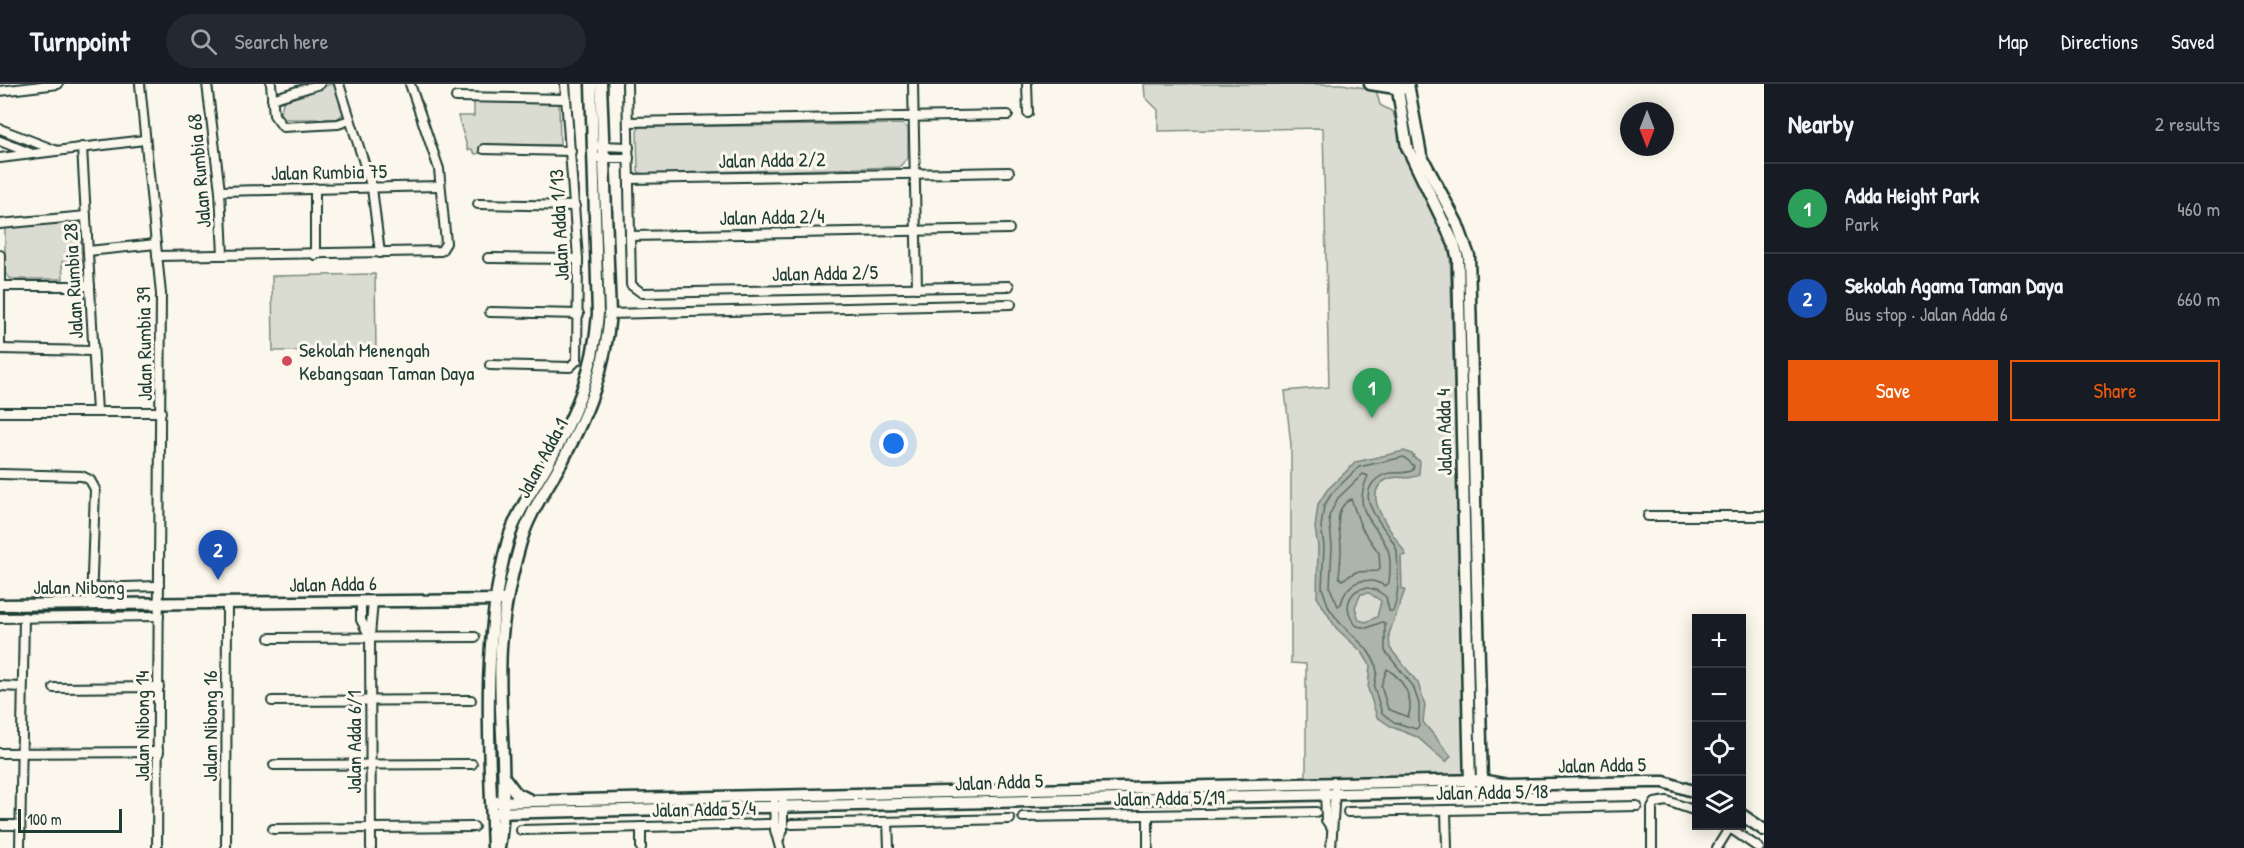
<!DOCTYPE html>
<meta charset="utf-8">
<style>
body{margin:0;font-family:"Patrick Hand",sans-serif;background:#242831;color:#f1f3f6}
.controls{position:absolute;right:18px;bottom:18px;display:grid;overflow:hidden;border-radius:0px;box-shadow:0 3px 15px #0003}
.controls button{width:54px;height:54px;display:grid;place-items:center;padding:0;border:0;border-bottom:2px solid #363941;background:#171b24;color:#f1f3f6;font:30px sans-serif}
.compass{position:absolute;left:1620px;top:18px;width:54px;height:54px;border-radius:50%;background:#171b24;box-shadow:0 3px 15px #0003;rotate:180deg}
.scale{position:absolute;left:18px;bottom:15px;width:104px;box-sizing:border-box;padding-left:6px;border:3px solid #1f3d34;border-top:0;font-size:16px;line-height:21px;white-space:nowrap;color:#1f3d34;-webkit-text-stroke:4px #fbf7ec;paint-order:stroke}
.you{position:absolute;left:894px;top:360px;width:21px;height:21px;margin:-15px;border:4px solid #fff;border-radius:50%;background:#1a73e8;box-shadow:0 0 0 9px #1a73e833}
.badge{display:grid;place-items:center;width:39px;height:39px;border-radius:50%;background:#ea580c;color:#fff;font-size:20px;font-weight:700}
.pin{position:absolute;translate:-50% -50px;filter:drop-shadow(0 2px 3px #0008)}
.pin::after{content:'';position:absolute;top:32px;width:21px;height:18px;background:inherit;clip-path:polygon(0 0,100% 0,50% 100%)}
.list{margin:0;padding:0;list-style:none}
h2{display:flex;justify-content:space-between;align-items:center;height:78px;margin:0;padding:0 24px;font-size:26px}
h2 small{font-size:20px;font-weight:400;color:#9ea1a6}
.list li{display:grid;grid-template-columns:39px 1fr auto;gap:18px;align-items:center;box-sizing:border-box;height:90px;padding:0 24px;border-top:2px solid #363941}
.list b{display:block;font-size:22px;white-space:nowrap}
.list p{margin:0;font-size:20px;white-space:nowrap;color:#9ea1a6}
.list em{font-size:20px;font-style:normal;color:#9ea1a6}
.actions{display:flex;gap:12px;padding:18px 24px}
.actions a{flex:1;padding:14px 0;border:2px solid #ea580c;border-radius:0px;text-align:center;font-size:21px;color:#ea580c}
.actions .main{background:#ea580c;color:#fff}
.icon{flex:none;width:33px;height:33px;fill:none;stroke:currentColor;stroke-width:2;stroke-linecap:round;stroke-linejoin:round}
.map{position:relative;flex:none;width:1764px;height:764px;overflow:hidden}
header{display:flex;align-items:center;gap:36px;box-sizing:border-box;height:84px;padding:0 30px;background:#171b24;border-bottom:2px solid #363941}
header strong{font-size:28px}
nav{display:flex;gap:33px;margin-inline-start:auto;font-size:21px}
.search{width:420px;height:54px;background:#242831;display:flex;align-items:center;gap:15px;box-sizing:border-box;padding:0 21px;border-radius:33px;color:#9ea1a6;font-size:22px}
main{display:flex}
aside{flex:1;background:#171b24}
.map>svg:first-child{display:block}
.green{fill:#dbdcd1;stroke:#7d8c82;stroke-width:1.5}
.water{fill:#adb4aa;stroke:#74847b;stroke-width:1.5;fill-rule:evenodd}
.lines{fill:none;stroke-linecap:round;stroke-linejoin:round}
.shore{stroke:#586d63;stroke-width:1.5}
.street-casing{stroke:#1f3d34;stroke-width:12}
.secondary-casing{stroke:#1f3d34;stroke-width:15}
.street{stroke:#fbf7ec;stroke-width:8}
.secondary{stroke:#fbf7ec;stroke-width:10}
.poi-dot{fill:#d1495b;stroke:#fbf7ec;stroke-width:2}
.labels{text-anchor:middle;stroke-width:6;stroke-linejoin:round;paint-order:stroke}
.street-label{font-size:20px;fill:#1f3d34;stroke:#fbf7ec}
.poi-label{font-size:20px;fill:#1f3d34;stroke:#fbf7ec;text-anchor:start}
</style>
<header>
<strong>Turnpoint</strong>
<div class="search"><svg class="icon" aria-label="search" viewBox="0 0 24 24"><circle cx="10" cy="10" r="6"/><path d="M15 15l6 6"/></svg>Search here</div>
<nav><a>Map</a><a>Directions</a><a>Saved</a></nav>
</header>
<main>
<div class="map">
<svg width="1764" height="764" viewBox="0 0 1764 764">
<rect width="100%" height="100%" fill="#fbf7ec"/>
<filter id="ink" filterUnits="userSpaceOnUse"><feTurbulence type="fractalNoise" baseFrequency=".0167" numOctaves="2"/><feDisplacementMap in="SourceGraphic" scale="12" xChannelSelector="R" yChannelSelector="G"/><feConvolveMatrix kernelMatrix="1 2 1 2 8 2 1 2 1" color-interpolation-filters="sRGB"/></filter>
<g filter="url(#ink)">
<g class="green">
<path d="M331,0L336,1L344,29L337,35H285L280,29L284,16Z"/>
<path d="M1144,0H1342L1376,6L1380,21L1393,28L1408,78L1450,167L1466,686L1460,694L1306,695V580L1291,579V361L1285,307L1329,303L1323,44L1158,47V26L1145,13Z"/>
<path d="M474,15L559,17L560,61L481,60V69L475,70L472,65L468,66L458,32H474Z"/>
<path d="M902,40L908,44V74L899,83L642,90L638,87L637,47L640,43Z"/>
<path d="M75,135L79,139L82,177L62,178L63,195H11L5,189V146L11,141Z"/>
<path d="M375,190L376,266L273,267L272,192Z"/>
</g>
<path class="water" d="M1404,367L1414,371L1413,373L1420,377L1419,390C1409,398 1399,390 1388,395C1355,409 1398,454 1406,471L1401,472L1402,505L1405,506L1389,550L1390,564L1418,599L1425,621L1423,638L1451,672L1446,678L1417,653L1392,643L1377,633L1368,605L1370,581L1362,568L1336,544L1317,513L1318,463L1315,444L1318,420L1327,406L1356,378ZM1369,509L1381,517L1377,533L1366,538L1359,536L1355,523L1361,510Z"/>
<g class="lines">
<g class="shore">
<path d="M1404,373L1414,382L1413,386C1403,392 1390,385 1378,394C1348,417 1396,450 1397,468C1398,486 1400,510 1393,527H1389L1386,513C1358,488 1335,521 1357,542L1367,544L1382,538L1385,539V567L1413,602L1419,620V642L1416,645L1394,638L1382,629L1374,603L1377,588L1375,578L1366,564L1340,539L1329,524L1322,504L1324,462L1321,443L1324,422L1332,409L1359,383Z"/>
<path d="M1363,390L1368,392C1350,430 1377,437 1388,466C1391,475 1390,490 1389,499L1385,502C1364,491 1347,497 1341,520L1338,522L1330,504L1332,462L1329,432L1338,414Z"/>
<path d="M1351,415L1361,443L1379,469L1380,485L1378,487L1356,488L1342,496L1339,493C1340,483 1341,473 1341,464C1341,445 1331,426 1351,415Z"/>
<path d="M1387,585C1403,595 1415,615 1408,633L1388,625L1381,602Z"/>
</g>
<g class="street-casing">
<g id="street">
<path d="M140,0L161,210L157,764"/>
<path d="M207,0L220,107L223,171"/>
<path d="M271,0L274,31L283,43L338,40L350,36"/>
<path d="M339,0L372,104L380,169"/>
<path d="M627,0L631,201L642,209L1009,202"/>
<path d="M913,0L917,204"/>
<path d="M1027,0L1028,29"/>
<path d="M0,7L58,0"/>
<path d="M456,13L566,15"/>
<path d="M272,15L320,0"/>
<path d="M628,38L1008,31"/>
<path d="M0,45L55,66"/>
<path d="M0,57L30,69"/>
<path d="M600,62L629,63"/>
<path d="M82,63L97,328"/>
<path d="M484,65L571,67"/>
<path d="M0,74L144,56"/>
<path d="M593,74H629"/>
<path d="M629,95L1009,88"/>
<path d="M315,104V171"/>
<path d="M220,107L439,102"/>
<path d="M478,120L575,122"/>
<path d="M0,140L86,132"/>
<path d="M630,152L1009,145"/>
<path d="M88,167L156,160"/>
<path d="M0,171V260"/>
<path d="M157,172L441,167L446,159L439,85L410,0"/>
<path d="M488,174L578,175"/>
<path d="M1,202H90"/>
<path d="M490,228L579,230"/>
<path d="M608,230L1011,220"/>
<path d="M0,265L93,267"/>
<path d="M490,281L570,283L577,276L578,175L565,0"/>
<path d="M0,328H161"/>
<path d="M0,390L82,392L90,396L95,405L91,521"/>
<path d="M1648,432H1764"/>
<path d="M92,504L159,502"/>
<path d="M361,518V536L370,553L371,764"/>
<path d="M0,534L159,532"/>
<path d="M370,552L373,517"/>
<path d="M270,554L475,553"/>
<path d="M0,602L22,603"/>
<path d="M54,604L159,603"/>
<path d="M272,617L471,616"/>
<path d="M0,669L159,668"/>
<path d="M274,681L472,680"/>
<path d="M1325,706L1326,736L1330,742"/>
<path d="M774,718L775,746L780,764"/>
<path d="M1446,726L1447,764"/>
<path d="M1348,728L1637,722"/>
<path d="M1148,731V764"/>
<path d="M1023,733L1316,728"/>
<path d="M888,738L889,764"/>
<path d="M792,740L1010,735"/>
<path d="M0,741H20"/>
<path d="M1727,742L1759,764"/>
<path d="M641,743V764"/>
<path d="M273,745L474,743"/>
<path d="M521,746L768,740"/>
<path d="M779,755L783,746V718"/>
<path d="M20,764L24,533"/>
<path d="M226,764L227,519"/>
<path d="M1331,764L1335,707"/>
<path d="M1652,764V724L1655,719L1667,717L1696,727"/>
<path d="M1717,764L1730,743"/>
</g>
</g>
<g class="secondary-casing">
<g id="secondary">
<path d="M1370,0L1402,5"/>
<path d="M1397,0L1407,63L1454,160L1458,175L1470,701"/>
<path d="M1408,0L1421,71L1457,139L1469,172L1482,700"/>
<path d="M0,521L504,516"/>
<path d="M504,693L516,709L530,716"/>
<path d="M492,718L1482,696L1503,700"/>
<path d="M492,729L1482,707L1506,701L1648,698H1664L1696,708"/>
<path d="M1742,731L1764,746"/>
<path d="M493,764C489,663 481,555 508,456C516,430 532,407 546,383C574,335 594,287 598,230L591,0"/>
<path d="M499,764C510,698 497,630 501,564C503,530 511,493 520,461C528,430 548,403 563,376C589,326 605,286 610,230L601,0"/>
</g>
</g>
<use href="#street" class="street"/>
<use href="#secondary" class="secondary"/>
</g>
</g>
<circle class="poi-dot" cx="287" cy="277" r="6"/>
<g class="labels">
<g class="street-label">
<text transform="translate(772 76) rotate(-1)" y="7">Jalan Adda 2/2</text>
<text transform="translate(199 87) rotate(-95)" y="7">Jalan Rumbia 68</text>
<text transform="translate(329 88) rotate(-1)" y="7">Jalan Rumbia 75</text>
<text transform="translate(772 133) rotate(-1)" y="7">Jalan Adda 2/4</text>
<text transform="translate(559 141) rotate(-93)" y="7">Jalan Adda 1/13</text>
<text transform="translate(825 189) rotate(-1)" y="7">Jalan Adda 2/5</text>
<text transform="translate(73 197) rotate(-93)" y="7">Jalan Rumbia 28</text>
<text transform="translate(144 260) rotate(-91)" y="7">Jalan Rumbia 39</text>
<text transform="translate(1444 348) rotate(-91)" y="7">Jalan Adda 4</text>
<text transform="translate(542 374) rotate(-62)" y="7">Jalan Adda 1</text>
<text transform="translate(333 500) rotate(-1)" y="7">Jalan Adda 6</text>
<text x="79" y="510">Jalan Nibong</text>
<text transform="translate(142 642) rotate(-90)" y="7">Jalan Nibong 14</text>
<text transform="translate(210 642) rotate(-90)" y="7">Jalan Nibong 16</text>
<text transform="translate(354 658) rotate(-90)" y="7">Jalan Adda 6/1</text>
<text transform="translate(1602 681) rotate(-1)" y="7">Jalan Adda 5</text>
<text transform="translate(999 698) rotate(-2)" y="7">Jalan Adda 5</text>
<text transform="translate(1492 708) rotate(-1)" y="7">Jalan Adda 5/18</text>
<text transform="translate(1169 714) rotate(-1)" y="7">Jalan Adda 5/19</text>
<text transform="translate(704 725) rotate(-1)" y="7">Jalan Adda 5/4</text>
</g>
<g class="poi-label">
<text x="299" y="273">Sekolah Menengah<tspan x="299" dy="23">Kebangsaan Taman Daya</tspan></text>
</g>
</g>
</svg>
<div class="controls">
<button>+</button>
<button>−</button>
<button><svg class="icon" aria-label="locate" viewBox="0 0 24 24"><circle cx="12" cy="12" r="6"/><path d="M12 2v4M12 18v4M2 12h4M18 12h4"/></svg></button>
<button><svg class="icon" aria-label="layers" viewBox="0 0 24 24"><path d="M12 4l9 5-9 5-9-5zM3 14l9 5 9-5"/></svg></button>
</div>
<svg class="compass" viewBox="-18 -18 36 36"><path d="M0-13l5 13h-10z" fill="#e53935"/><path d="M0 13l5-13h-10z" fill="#9ea1a6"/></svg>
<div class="scale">100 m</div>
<div class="you"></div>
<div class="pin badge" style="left:1372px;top:334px;background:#2e9e5b">1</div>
<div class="pin badge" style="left:218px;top:496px;background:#1a4fb4">2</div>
</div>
<aside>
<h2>Nearby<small>2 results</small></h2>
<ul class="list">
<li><span class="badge" style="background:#2e9e5b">1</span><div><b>Adda Height Park</b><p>Park</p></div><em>460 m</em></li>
<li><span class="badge" style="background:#1a4fb4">2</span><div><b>Sekolah Agama Taman Daya</b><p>Bus stop · Jalan Adda 6</p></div><em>660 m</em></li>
</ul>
<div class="actions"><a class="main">Save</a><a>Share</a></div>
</aside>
</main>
